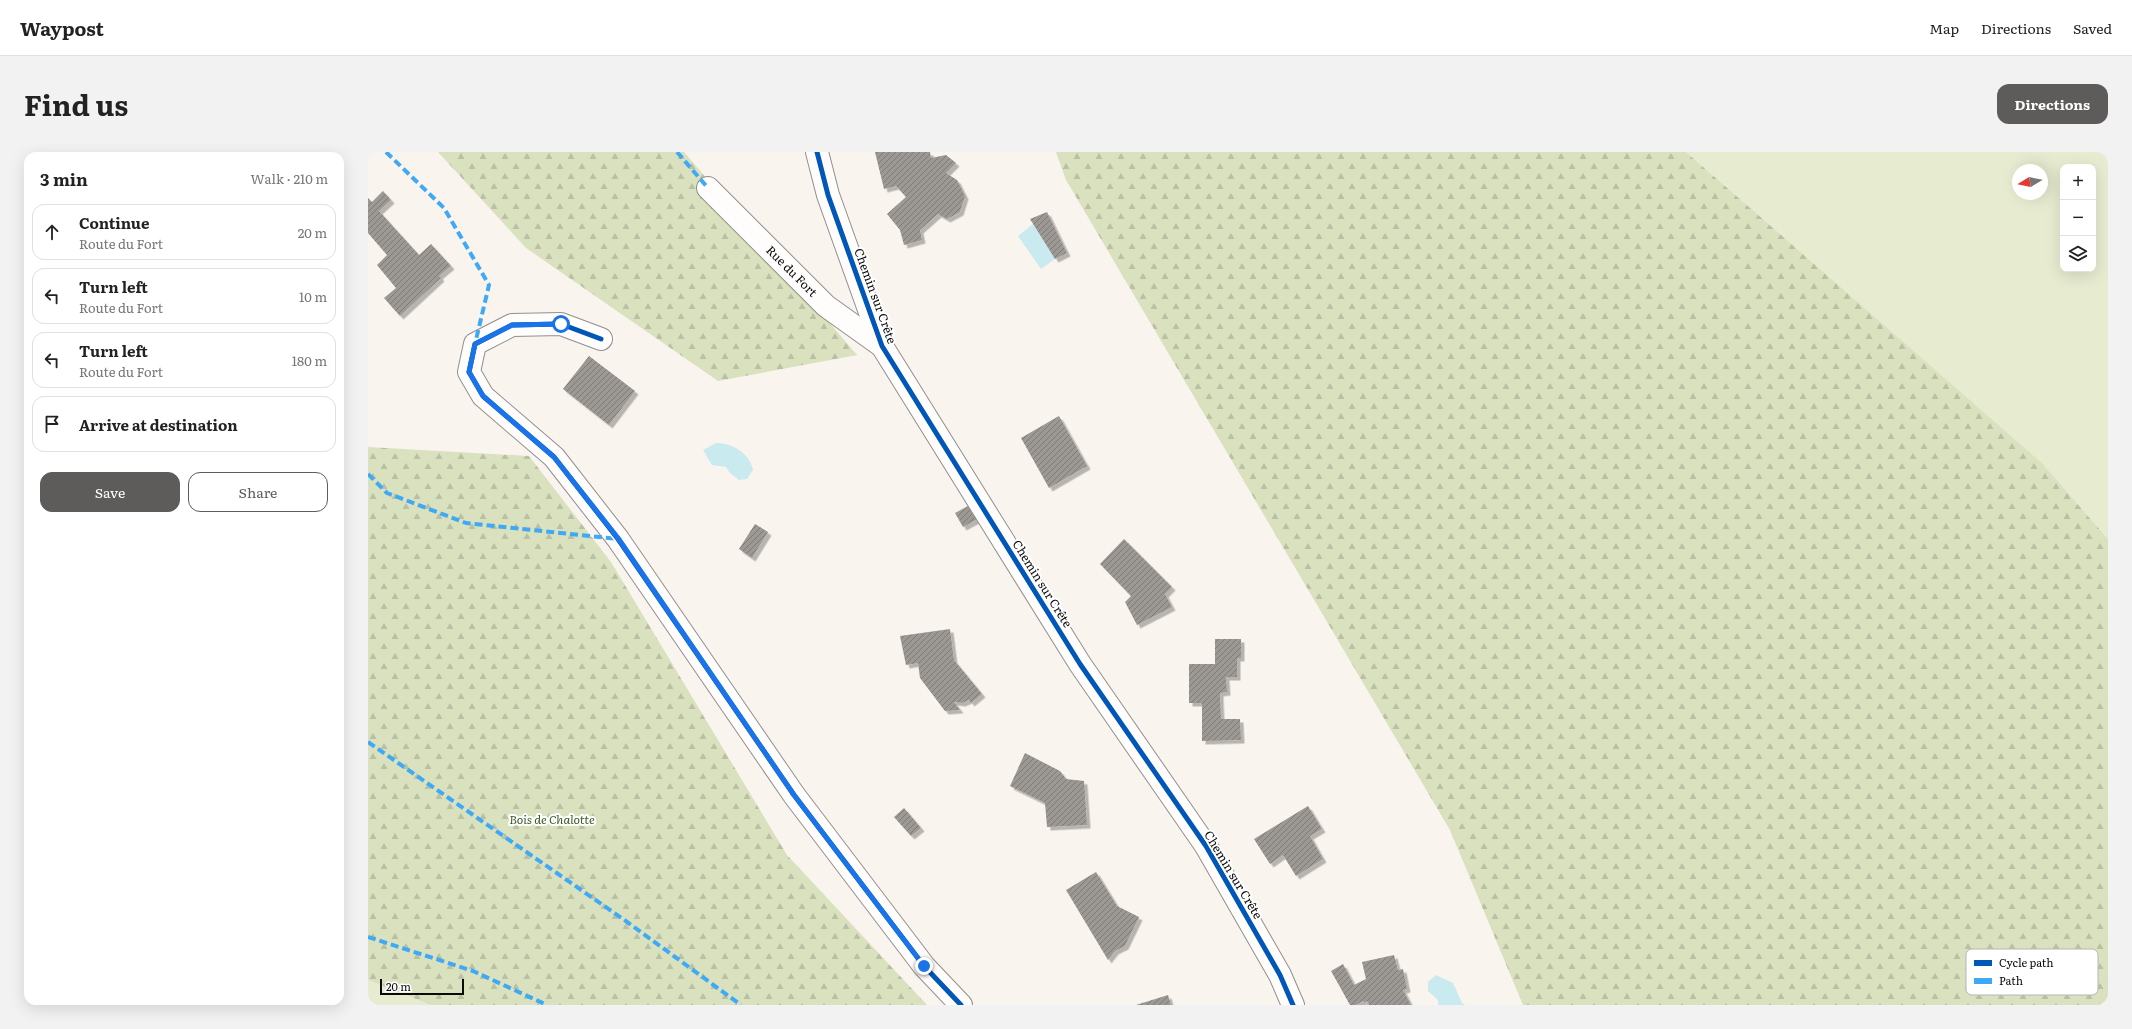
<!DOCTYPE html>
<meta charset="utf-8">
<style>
body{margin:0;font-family:Literata,serif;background:#f2f2f2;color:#222}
.controls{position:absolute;right:12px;top:12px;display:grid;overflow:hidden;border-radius:8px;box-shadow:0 4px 16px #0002}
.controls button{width:36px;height:36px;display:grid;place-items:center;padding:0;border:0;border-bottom:1px solid #e0e0e0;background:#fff;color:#222;font:20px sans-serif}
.compass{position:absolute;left:1644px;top:12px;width:36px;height:36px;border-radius:50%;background:#fff;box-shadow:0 4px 16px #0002;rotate:260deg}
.scale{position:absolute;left:12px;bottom:10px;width:84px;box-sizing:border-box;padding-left:4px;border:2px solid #0a0a0a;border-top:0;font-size:11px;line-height:14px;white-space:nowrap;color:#0a0a0a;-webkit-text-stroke:3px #fff;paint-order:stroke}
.stop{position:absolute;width:12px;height:12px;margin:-9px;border:3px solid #1a73e8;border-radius:50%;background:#fff}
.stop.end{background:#1a73e8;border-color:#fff;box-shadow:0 1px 4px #0008}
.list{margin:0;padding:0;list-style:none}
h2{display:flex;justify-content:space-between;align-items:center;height:52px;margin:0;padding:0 16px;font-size:17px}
h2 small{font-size:13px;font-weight:400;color:#767676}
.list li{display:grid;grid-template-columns:26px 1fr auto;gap:12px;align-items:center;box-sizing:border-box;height:56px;margin:0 8px 8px;padding:0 8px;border:1px solid #e0e0e0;border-radius:12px}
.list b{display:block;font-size:15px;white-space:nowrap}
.list p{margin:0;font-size:13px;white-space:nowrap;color:#767676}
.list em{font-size:13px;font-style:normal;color:#767676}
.actions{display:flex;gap:8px;padding:12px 16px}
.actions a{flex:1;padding:9px 0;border:1px solid #5e5c5a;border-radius:12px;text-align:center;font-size:14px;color:#5e5c5a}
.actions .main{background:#5e5c5a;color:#fff}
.icon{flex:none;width:22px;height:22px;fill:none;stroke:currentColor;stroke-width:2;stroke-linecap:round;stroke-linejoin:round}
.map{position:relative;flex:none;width:1740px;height:853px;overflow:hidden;border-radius:12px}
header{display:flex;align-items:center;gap:24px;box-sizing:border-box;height:56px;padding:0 20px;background:#fff;border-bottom:1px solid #e0e0e0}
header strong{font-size:19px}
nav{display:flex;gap:22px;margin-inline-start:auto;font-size:14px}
.intro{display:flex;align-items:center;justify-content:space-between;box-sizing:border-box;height:96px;padding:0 24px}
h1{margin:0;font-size:28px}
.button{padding:10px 18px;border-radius:12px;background:#5e5c5a;color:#fff;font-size:14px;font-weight:700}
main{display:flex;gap:24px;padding:0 24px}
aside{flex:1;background:#fff;border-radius:12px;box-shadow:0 4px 16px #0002}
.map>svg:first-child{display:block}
.grass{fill:#e7ebd0;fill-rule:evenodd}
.forest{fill:url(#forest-firs)}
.water{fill:#c9eaef}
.building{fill:url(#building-hatch);filter:url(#shadow)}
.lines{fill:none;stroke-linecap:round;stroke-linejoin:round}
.minor-casing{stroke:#928f8d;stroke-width:24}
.minor{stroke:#fefdfc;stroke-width:22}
.quiet{stroke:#3fa9f5;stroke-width:4;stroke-dasharray:8 4;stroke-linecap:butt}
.cycleway-casing{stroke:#fff;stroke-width:8}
.cycleway{stroke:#0057b8;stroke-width:5}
.route{stroke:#1a73e8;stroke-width:5}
.labels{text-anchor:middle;stroke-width:4;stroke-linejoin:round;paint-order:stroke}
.street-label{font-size:12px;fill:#0a0a0a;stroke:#fff}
.park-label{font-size:12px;font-style:italic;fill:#3a5a22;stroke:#fff}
.key{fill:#fff;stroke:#b6b6b6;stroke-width:1}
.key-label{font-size:11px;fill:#0a0a0a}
</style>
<header>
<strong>Waypost</strong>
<nav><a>Map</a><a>Directions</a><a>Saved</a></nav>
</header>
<div class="intro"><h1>Find us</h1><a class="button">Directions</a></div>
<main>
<aside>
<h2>3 min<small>Walk · 210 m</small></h2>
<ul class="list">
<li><svg class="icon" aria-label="ahead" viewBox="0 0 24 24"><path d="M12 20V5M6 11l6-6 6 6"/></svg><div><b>Continue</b><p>Route du Fort</p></div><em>20 m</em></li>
<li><svg class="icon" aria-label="left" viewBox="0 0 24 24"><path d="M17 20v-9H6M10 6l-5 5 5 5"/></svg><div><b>Turn left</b><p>Route du Fort</p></div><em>10 m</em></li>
<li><svg class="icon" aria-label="left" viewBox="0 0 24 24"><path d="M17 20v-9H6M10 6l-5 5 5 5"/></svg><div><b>Turn left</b><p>Route du Fort</p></div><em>180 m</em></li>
<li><svg class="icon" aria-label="arrive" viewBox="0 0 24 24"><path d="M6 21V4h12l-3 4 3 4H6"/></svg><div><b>Arrive at destination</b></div></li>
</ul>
<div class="actions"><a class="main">Save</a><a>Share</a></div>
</aside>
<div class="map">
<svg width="1740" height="853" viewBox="0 0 1740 853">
<defs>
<pattern id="forest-firs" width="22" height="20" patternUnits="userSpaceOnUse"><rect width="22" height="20" fill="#d9e1bf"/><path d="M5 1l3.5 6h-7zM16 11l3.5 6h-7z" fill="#b9c0a3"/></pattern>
<pattern id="building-hatch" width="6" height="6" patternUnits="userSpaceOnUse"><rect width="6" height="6" fill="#9c9894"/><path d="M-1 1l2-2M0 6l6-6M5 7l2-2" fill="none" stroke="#7d7a77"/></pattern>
<filter id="shadow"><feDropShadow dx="3.5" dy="3.5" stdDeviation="0" flood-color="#0004"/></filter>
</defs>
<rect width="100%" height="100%" fill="#f9f4ee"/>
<g class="grass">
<path d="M1318,0H1740V387L1673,310ZM1695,15H1725V117H1695ZM1650,18H1674V42H1650Z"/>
<path d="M0,828L63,853H0Z"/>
</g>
<g class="forest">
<path d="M70,0H316L489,203L350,229L158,96Z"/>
<path d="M688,0H1318L1673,310L1740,387V853H1155L1082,678L698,28Z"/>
<path d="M0,295L161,304L243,410L419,703L559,853H63L0,828Z"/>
</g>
<g class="water">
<path d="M665,72L687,107L673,117L650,84Z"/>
<path d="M348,291C364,291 382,301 385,318L379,327L371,328L362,321L358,315L344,313L335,298Z"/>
<path d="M1068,823L1085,831L1094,851L1097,853H1070V848L1060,839V830Z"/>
</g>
<g class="building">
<path d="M507,0H562L563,6L578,3L588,11L578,21L589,28L597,44L592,60L579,67L570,62L552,78L554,88L536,93L532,78L519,62L538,45L528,34L516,37Z"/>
<path d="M15,39L23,48L11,59L51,103L63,92L83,114L71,124L73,126L32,164L16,146L28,136L9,113L19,103L0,81V46L4,50Z"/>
<path d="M679,60L699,101L687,107L662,67Z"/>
<path d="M221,204L267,239L241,273L195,237Z"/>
<path d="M691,264L719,314L681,336L653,286Z"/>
<path d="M602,353L610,367L595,375L587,361Z"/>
<path d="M387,372L400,380L384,406L371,397Z"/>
<path d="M756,387L804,435L797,442L804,455L769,473L757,450L763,444L732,412Z"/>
<path d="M582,477L586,508L614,542L603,551L601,548L594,551L586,550L592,558L577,559L552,526L550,511L538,513L532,484Z"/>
<path d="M847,487H873V506H869V525H858L859,540L852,541L853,567H872L873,588L834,589V551H821V512H847Z"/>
<path d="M657,601L692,619L698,627L716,629L719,673L679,675L677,651L642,634Z"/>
<path d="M940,654L954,677L942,684L955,707L928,724L915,703L902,712L886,687Z"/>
<path d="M536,656L553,676L543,684L526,665Z"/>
<path d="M728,720L749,754L771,765L757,794L747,799L740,808L698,738Z"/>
<path d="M1026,803L1030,818L1035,817L1039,837L1035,838L1043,853H1001L999,849L996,851L995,849L988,853H982L963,819L975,812L986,833L998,827L994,810Z"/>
<path d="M800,843L803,853H768Z"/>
</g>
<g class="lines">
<g class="minor-casing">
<g id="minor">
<path d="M449,0L460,43L514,194L712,512L838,694L912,823L925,853"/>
<path id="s1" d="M340,36L458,154L514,194"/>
<path d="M233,187L193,172L144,173L107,192L101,220L115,244L186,305L250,387L426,643L556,814L593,853"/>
</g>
</g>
<use href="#minor" class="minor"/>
<g class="quiet">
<path d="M18,0L76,56L121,133L107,192"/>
<path d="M309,0L340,36"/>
<path d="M0,322L19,341L98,371L250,387"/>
<path d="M0,590L255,767L373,853"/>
<path d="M0,785L105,819L179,853"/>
</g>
<g class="cycleway-casing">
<g id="cycleway">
<path d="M449,0L460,43L514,194L712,512L838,694L912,823L925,853"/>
<path d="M233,187L193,172L144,173L107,192L101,220L115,244L186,305L250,387L426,643L556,814L593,853"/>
</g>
</g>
<use href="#cycleway" class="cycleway"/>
</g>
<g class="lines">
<path class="route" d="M193,172L144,173L107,192L101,220L115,244L186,305L250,386L426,643L556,814"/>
</g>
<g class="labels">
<g class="street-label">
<text dy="4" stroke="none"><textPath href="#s1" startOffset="118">Rue du Fort</textPath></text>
<text transform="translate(507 144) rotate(70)" y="4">Chemin sur Crête</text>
<text transform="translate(674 432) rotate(58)" y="4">Chemin sur Crête</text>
<text transform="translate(865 723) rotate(59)" y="4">Chemin sur Crête</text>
</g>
<g class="park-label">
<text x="184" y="672">Bois de Chalotte</text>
</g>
</g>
<rect x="1598" y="797" width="132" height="46" rx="6" class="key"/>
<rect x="1606" y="808" width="18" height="6" fill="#0057b8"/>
<rect x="1606" y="826" width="18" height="6" fill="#3fa9f5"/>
<g class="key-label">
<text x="1631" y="815">Cycle path</text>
<text x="1631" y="833">Path</text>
</g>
</svg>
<div class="controls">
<button>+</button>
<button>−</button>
<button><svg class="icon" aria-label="layers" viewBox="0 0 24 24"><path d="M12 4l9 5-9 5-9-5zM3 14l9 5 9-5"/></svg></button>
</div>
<svg class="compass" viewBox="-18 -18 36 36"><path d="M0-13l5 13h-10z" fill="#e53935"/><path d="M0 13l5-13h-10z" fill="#767676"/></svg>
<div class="scale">20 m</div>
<div class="stop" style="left:193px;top:172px"></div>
<div class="stop end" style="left:556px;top:814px"></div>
</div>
</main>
